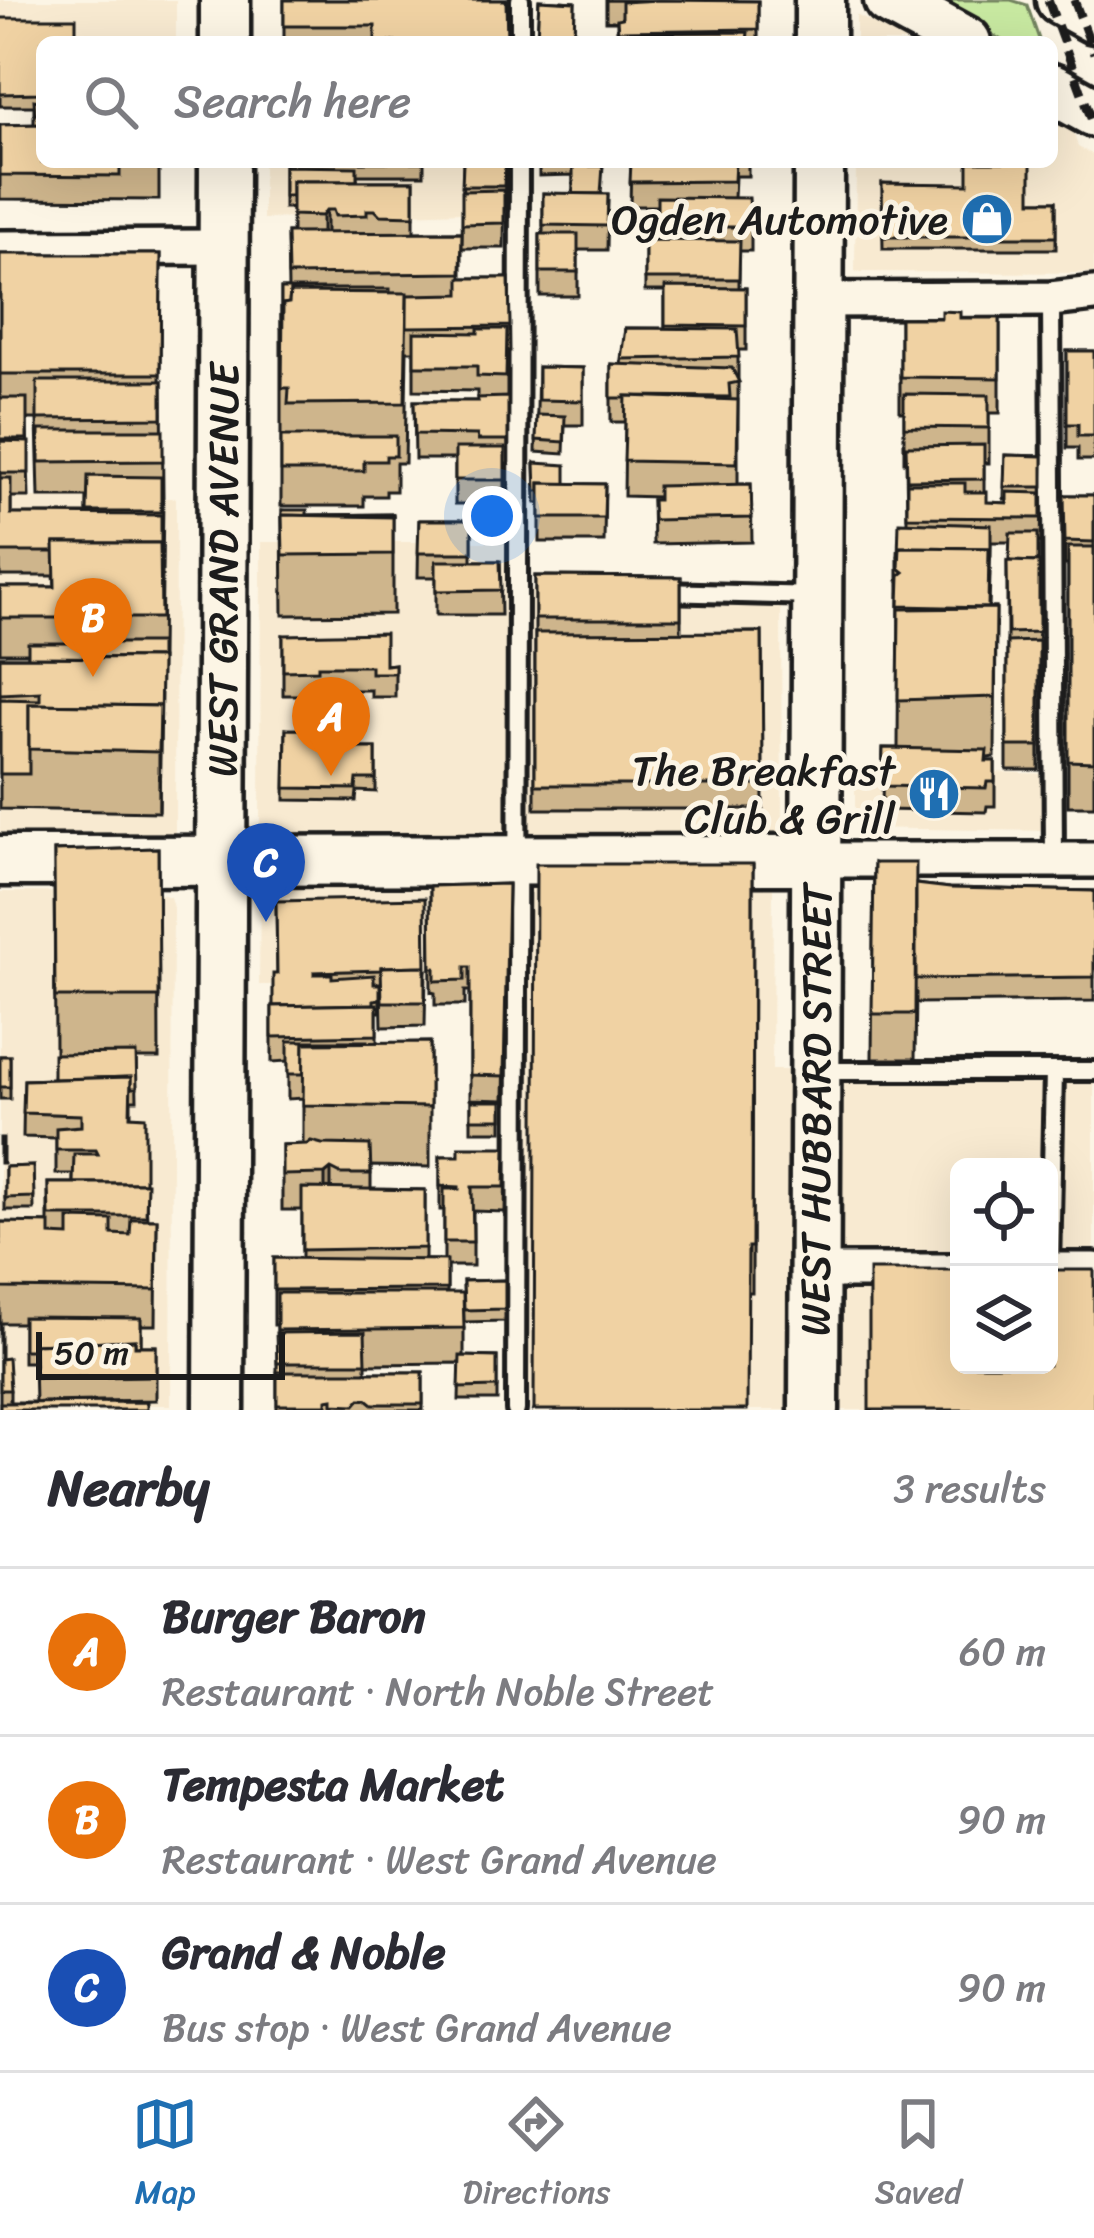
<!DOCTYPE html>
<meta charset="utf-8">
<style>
body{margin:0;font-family:Sriracha,sans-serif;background:#f7f7f7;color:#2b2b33}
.controls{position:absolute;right:36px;bottom:36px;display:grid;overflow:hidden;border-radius:18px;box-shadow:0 12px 48px #0002}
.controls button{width:108px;height:108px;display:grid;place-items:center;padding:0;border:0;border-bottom:3px solid #e1e1e2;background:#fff;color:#2b2b33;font:60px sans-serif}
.scale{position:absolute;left:36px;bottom:30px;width:249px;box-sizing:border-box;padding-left:12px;border:6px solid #1c1c1c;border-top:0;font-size:33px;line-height:42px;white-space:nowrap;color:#1c1c1c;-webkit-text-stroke:9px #fcf5e5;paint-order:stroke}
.you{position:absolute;left:492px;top:516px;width:42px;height:42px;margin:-30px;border:9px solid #fff;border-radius:50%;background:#1a73e8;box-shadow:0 0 0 18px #1a73e833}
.badge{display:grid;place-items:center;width:78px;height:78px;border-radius:50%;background:#1f6fb2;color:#fff;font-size:39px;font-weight:700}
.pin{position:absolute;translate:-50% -99px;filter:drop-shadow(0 3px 6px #0008)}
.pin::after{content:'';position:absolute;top:63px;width:42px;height:36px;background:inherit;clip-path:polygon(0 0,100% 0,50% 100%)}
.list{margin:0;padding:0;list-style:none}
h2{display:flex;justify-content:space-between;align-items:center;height:156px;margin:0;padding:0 48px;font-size:51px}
h2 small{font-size:39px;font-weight:400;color:#7c7c81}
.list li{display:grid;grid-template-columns:78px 1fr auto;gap:36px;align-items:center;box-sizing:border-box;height:168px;padding:0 48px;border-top:3px solid #e1e1e2}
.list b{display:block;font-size:45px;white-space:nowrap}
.list p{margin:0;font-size:39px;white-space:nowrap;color:#7c7c81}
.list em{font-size:39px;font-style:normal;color:#7c7c81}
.icon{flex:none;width:66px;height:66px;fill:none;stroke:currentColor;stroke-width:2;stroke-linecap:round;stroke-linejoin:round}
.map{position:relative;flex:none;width:1094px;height:1410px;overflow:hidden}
.search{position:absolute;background:#fff;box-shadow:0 12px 48px #0002;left:36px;right:36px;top:36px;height:132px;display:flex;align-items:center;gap:30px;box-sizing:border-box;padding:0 42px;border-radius:18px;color:#7c7c81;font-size:45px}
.sheet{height:660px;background:#fff}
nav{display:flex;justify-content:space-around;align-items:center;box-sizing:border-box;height:168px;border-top:3px solid #e1e1e2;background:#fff;font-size:33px;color:#7c7c81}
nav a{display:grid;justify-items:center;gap:6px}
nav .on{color:#1f6fb2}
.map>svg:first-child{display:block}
.built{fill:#f8ead1;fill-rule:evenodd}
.grass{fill:#c8e9a1;stroke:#72825e;stroke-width:3}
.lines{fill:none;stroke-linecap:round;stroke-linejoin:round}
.lane-casing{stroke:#1c1c1c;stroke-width:26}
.street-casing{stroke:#1c1c1c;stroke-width:42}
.secondary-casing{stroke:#1c1c1c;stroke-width:57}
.lane{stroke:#fcf5e5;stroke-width:16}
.street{stroke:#fcf5e5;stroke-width:33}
.secondary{stroke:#fcf5e5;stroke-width:48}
.rail{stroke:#1c1c1c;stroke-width:9;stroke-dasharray:18 9;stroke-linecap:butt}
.wall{fill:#ceb58c;stroke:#1c1c1c;stroke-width:3;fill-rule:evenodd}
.shaded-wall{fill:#a89372;stroke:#1c1c1c;stroke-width:3}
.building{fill:#f0d2a3;stroke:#1c1c1c;stroke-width:3}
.labels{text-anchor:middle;stroke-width:10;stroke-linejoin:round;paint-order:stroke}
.poi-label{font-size:42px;fill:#1c1c1c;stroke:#fcf5e5;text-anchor:end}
.street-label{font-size:42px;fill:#1c1c1c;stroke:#fcf5e5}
</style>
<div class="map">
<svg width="1094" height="1410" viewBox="0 0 1094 1410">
<rect width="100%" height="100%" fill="#fcf5e5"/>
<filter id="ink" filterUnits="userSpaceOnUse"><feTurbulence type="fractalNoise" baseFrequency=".00833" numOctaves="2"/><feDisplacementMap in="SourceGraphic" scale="24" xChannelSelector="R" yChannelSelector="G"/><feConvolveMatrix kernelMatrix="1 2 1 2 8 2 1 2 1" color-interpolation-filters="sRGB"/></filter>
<g filter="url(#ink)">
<g class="built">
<path d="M0,0H176V42H42L0,105Z"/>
<path d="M856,15L912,42H856Z"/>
<path d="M1052,111L1069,119L1078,147L1094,155V273L855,272L856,162H1052Z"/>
<path d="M263,162H519V210L263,219Z"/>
<path d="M0,498H176L175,835L0,834Z"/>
<path d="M261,542H517L518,589L781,595L782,833L260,832Z"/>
<path d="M855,768L1053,774L1054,831L855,828Z"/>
<path d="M516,886L773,887L772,1070L1094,1071V1410H516ZM959,1167H1049V1365H959Z"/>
<path d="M260,888H429V984L259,985Z"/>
<path d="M0,892L158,893L170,897L173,908L171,1405H0Z"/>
</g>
<path class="grass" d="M933,0H1011L1027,5L1040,42H1005Z"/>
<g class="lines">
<g class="lane-casing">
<g id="lane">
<path d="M520,42V0"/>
<path d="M1051,299L1054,860"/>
<path d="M662,592L816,596"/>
<path d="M816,1071H1094"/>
<path d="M1050,1270L1054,1071"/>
<path d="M516,1410L519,162"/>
</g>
</g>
<g class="street-casing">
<g id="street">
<path d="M0,248L224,247"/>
<path d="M819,300L1051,299L1094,294"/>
<path d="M816,860H1094"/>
<path d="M1049,1270H1094"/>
<path d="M815,1271H959"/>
</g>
</g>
<g class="secondary-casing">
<g id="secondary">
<path d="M889,0L966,42"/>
<path d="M1061,0L1094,18"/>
<path d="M225,42V0"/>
<path d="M820,42V0"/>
<path d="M1052,89L1094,112"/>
<path d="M0,861L816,860"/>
<path id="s1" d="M219,1410L224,162"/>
<path id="s2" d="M814,1410L819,162"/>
</g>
</g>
<use href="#lane" class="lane"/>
<use href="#street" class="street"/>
<use href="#secondary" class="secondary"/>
<g class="rail">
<path d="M1048,0L1094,126"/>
<path d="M1074,0L1094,53"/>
</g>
</g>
<g class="wall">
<path d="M284,0H508L507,42H284Z"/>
<path d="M539,0L575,2L574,42H537Z"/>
<path d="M606,0L758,1V42H612L617,33V21H606Z"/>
<path d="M0,18L42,42V162H159V200L0,199V125L34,124V106H0Z"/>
<path d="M284,162H424V175H357V181H414V232H462V278H509L510,351H507V397L508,464H505V504H455V459H415L414,401H477V391L414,390V351H407L405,463H396V491H386V496H364V506H281V289H288L287,233H292V208H284Z"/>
<path d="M463,162H505L504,248H462Z"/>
<path d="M539,162H574V166L602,194H608L607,250H578V296H540V234H543V193L573,194V175L539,176Z"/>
<path d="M631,162H748V176H735L734,198L751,227V251H739V288H746V350H738V484H751L752,542L653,544L652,500H658V497L624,496L625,422H611V364L621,365L625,328H665V291H645V240H657V206H630Z"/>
<path d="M882,183L1031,201H1056V249H883Z"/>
<path d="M0,254H161L160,381H162L163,497L159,812L0,809V657H28V653H0V587H55L54,576H0ZM27,419H37L39,497H87V514H11V497H29Z"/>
<path d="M900,318H1000V413H989V463H984V492L987,502L1007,503V499H1004L1005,455L1043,456L1041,542H1038V545L1039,770H1007V561L1009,562L1010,542H991L989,608H996L995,757L987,758V761H995V806H987L986,812L882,810L883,748H898L899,580H898V556L907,522L906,462H904V412H900Z"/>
<path d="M1067,351H1094V460H1078V448H1067Z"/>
<path d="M538,367L583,368V425H565L564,454L536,452Z"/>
<path d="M535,463L566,484H605L604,542H540V503H536Z"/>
<path d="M1064,495H1094V806H1068V565H1065Z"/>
<path d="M282,510L307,515L393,514V614L283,615Z"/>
<path d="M419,520H472V561H500L501,615H436V577H418Z"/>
<path d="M535,576L681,577V633L762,632L763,809H535Z"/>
<path d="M283,635L385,665L395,664V697H371V690H318V695H283Z"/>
<path d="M286,729L357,748H376V792L357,791L356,801L285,800Z"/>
<path d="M158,848L159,1058H136L137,1100H131V1116L145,1183L147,1219H157L156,1325H141V1346H156V1400L41,1402L0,1410V1222L48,1223V1183H73V1174H56V1138L23,1137L24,1080L53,1079L55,1054L54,851ZM1,1323H23V1362H34L35,1402H10V1390L1,1359Z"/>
<path d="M874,863L916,884L950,888L1094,891V1001L916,1003V992L915,1059H872Z"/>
<path d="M753,864L752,1292H748L534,1410Z"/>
<path d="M508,884L504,1100L470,1099V991H465V1005H435V993L431,992L430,886Z"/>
<path d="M276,901L426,970L425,1026L382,1027L381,983H374L380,984V1012H377V1043L430,1042V1167L371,1166V1189L425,1190V1260H444V1210H440V1156H459L506,1147L505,1212L473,1211V1266H447V1293L464,1328V1356L497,1357V1400H459L460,1363L366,1364V1372H423V1410H277V1325H274V1258H302V1210H282V1145L303,1144V1098L288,1099V1061L272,1062V1006H273L277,974Z"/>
<rect x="0" y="1056" width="10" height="43"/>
<rect x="471" y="1101" width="31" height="30"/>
<path d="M33,1166L34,1210H5V1167Z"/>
<path d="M505,1280V1321L464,1322L463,1281Z"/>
</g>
<g class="shaded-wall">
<path d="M326,210V245L322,251V216Z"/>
<path d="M161,693L159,812V752Z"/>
<path d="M331,1169V1204L325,1209V1174Z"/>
</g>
<g class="building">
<path d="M284,0H506L507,42H375V26H284Z"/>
<path d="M539,0L575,2L574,37H537Z"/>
<path d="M659,0L758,1V29L618,31L617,19L622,18V2Z"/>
<path d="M0,18H76V42H42V83L40,93L0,94Z"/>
<path d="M748,32L747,42H612V33Z"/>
<path d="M41,83L42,114H35L34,100L39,101Z"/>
<path d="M42,124V162H120V176L0,175V125Z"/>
<rect x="120" y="162" width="39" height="3"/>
<path d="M463,162H505L504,186H462Z"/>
<path d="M631,162H735L734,181L630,182Z"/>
<path d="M968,162H1031V201H1056V237H883L882,183L968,184Z"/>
<path d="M284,166L357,167V181H292V196H284Z"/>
<path d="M573,166H603L601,194H573Z"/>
<path d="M292,181H414V216L380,215L375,210H367V215L335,216L333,210H326L322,216L292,215Z"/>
<path d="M504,190V223L462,224V191Z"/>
<path d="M543,193L608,194L607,226L543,225Z"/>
<path d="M657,197L749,198L751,227H657Z"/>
<path d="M462,232L461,273L288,275L287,233Z"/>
<rect x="540" y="234" width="38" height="38"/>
<path d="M645,240L740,241L739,279H645Z"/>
<path d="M0,254H161L160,374H0Z"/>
<path d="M460,278H509L510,326L407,327V295L460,294Z"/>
<path d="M665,287L746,288V326L665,325Z"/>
<path d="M281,289H390V293L290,292L289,303L283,304L282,327H281Z"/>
<path d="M290,292L407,293L405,403L288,404L289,388H282L283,304L289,303Z"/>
<path d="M941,311L960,312V318H1000V378L900,377V318H941Z"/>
<path d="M625,328L737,329L739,357L621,359Z"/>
<path d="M478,329H507L506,377L477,376V366H414V332L478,333Z"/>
<path d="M1067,351H1094V436H1078V424H1067Z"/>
<path d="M611,364L732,368L739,382L729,384L730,397L626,396V398H611Z"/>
<path d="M538,367L583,368V401L538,400Z"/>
<path d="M37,381H162V418L37,419Z"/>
<path d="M904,394L989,395V428L904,427Z"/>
<path d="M626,396L738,400L737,463L624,461Z"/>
<path d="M508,397V440H478L477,435L415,434L414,401H478L477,398Z"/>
<rect x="0" y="398" width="27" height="41"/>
<path d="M537,415L565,416L564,442L536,440Z"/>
<path d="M39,430H163V461L39,462Z"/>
<path d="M281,436H396V456H386V461H364V471H281Z"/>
<path d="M0,441L29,442V473H0Z"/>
<path d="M984,445V479L907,480L906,446Z"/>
<rect x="455" y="448" width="50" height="32"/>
<path d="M1005,455L1043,456V487H1004Z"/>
<path d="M535,463L566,465V484L540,483V491H536Z"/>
<path d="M88,476L161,477V512H87Z"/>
<path d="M0,478H11V514L161,515V552L160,543H54L55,552H0Z"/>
<path d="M540,483L605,484L604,518H540Z"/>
<path d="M907,483H965V492H987V502L1007,503V492L1041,493V518L907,517Z"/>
<path d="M751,484L752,518L653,520L652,500H658V486Z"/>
<path d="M1064,495H1094V542L1065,541Z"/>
<path d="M282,510H307V515L393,514V517L282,515V540Z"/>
<path d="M282,515L393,517V554L283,555Z"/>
<path d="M419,520H472V553H418Z"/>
<path d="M899,522L991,525V556H989V548L900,547V556H898Z"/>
<path d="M1010,533H1038V562L1009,561Z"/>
<path d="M54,543H160L161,618H0V587H55Z"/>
<path d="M900,547L989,548L988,608L899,606L900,575L904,572L899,568Z"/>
<path d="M1068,547H1094V762L1068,761Z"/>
<path d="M436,561H500L501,590L436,591Z"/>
<path d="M1007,561L1039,562V632L1008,633Z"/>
<path d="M535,576L681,577V619H535Z"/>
<path d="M996,608L995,697L898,700L899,609Z"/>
<path d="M762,632L763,785H535V633Z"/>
<path d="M385,633V665L395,664V673H371V666H318V670L283,671V635Z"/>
<path d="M1039,641V746H1007V642Z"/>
<path d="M28,643H160V658L28,657Z"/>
<path d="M0,657L161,658L160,731V706L29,704V774H0V699L40,700V692L0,694Z"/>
<path d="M29,704L160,706L159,752L29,749Z"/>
<path d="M286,729L357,730V748H376V779H357L356,789L285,788Z"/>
<path d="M883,748L987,750L986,761H995V782H987L986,788L882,786Z"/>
<path d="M158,848L159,997H55L54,851Z"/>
<path d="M874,863H916L915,1014H872Z"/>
<path d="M536,864H753L752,1247H748L747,1410H534Z"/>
<path d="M508,884L504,1076L470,1075V967H465V980L435,981V968H431L430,886Z"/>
<path d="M916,884L950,888L1094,891V977L916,979Z"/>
<path d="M425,898L426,970H425V966L381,967V970L314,972V974H332V978L374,975V984H380V999L374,1000V1004L273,1006V974H277L276,901Z"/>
<path d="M425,966V1002H382L381,967Z"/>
<path d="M377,1004V1035L272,1037V1006Z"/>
<path d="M288,1041H367V1043H304V1074H288Z"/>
<path d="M430,1042V1107L303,1105L304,1043Z"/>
<path d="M136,1053L137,1088H131V1077L53,1079V1054Z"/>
<rect x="0" y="1056" width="10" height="31"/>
<path d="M131,1077L130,1116L145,1117V1183H73L74,1154H98L96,1150H56V1128L81,1126V1115L23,1113L24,1080Z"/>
<rect x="471" y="1101" width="31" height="18"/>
<rect x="0" y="1138" width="3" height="25"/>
<path d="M311,1141L322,1144L370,1145L371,1174H341L331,1169L325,1174L282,1175V1145L307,1144Z"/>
<path d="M459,1147H506L505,1187H472L473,1242H444V1189H459V1187L440,1186V1156H459Z"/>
<path d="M33,1166L34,1197L5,1198V1167Z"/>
<path d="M48,1183H147L146,1216H49Z"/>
<path d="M302,1188L425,1190V1248L302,1250Z"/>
<path d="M69,1219L112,1220V1234L130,1235L131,1219H157L156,1290L0,1288V1222L50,1223V1235L69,1236Z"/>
<path d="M274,1258L447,1260V1289L274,1290Z"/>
<path d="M869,1270H959V1365H1049V1270H1094V1410H869Z"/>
<path d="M505,1280V1309L464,1310L463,1281Z"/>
<path d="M277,1293H463L464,1328L277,1330Z"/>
<path d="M23,1317L141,1318V1346H135V1340L34,1344V1350H23Z"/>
<path d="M365,1332L366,1363H277L276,1333Z"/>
<path d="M135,1340V1346H156V1376L35,1378L34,1344Z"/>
<path d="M460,1356L497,1357V1387L459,1388Z"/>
<path d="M8,1358L10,1390H0V1359Z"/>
<path d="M277,1372H423V1404H373L367,1399H360L355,1405L333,1404V1399L327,1400V1405H277Z"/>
<path d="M147,1402V1410H0V1403Z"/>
</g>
</g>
<defs>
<g id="shop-disc" transform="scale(2.7)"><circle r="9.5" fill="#1f6fb2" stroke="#fcf5e5"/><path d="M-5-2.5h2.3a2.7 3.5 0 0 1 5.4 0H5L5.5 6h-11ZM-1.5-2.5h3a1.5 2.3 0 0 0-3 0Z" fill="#fff"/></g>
<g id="restaurant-disc" transform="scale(2.7)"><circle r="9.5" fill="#1f6fb2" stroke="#fcf5e5"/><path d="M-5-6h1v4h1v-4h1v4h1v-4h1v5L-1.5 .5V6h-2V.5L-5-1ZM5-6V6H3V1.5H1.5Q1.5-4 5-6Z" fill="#fff"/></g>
</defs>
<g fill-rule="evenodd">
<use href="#shop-disc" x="987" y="219"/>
<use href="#restaurant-disc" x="934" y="794"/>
</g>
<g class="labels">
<g class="poi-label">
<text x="948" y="234">Ogden Automotive</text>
<text x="895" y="785">The Breakfast<tspan x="895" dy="48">Club &amp; Grill</tspan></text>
</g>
<g class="street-label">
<text dy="15" stroke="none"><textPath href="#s1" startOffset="840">WEST GRAND AVENUE</textPath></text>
<text dy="15" stroke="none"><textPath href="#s2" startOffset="300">WEST HUBBARD STREET</textPath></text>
</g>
</g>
</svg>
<div class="controls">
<button><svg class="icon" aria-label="locate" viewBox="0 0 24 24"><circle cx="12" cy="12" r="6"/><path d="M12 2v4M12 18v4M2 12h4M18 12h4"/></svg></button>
<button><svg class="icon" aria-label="layers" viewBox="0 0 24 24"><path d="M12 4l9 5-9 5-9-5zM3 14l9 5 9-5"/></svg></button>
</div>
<div class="scale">50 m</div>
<div class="you"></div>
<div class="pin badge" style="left:331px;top:776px;background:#e8710a">A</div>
<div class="pin badge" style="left:93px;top:677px;background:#e8710a">B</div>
<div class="pin badge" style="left:266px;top:922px;background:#1a4fb4">C</div>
<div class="search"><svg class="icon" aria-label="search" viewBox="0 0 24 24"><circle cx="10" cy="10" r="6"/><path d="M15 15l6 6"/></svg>Search here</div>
</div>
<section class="sheet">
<h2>Nearby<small>3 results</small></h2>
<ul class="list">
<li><span class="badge" style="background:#e8710a">A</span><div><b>Burger Baron</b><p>Restaurant · North Noble Street</p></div><em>60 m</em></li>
<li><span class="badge" style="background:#e8710a">B</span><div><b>Tempesta Market</b><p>Restaurant · West Grand Avenue</p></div><em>90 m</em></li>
<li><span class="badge" style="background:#1a4fb4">C</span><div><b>Grand &amp; Noble</b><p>Bus stop · West Grand Avenue</p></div><em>90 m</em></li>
</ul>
</section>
<nav>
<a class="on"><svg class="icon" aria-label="map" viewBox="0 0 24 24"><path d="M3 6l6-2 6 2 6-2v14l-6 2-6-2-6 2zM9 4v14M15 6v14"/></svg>Map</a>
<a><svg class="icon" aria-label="directions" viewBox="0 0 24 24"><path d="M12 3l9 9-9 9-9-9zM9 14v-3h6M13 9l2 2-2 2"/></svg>Directions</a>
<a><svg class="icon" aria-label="saved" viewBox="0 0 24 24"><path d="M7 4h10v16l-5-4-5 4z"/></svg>Saved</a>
</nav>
